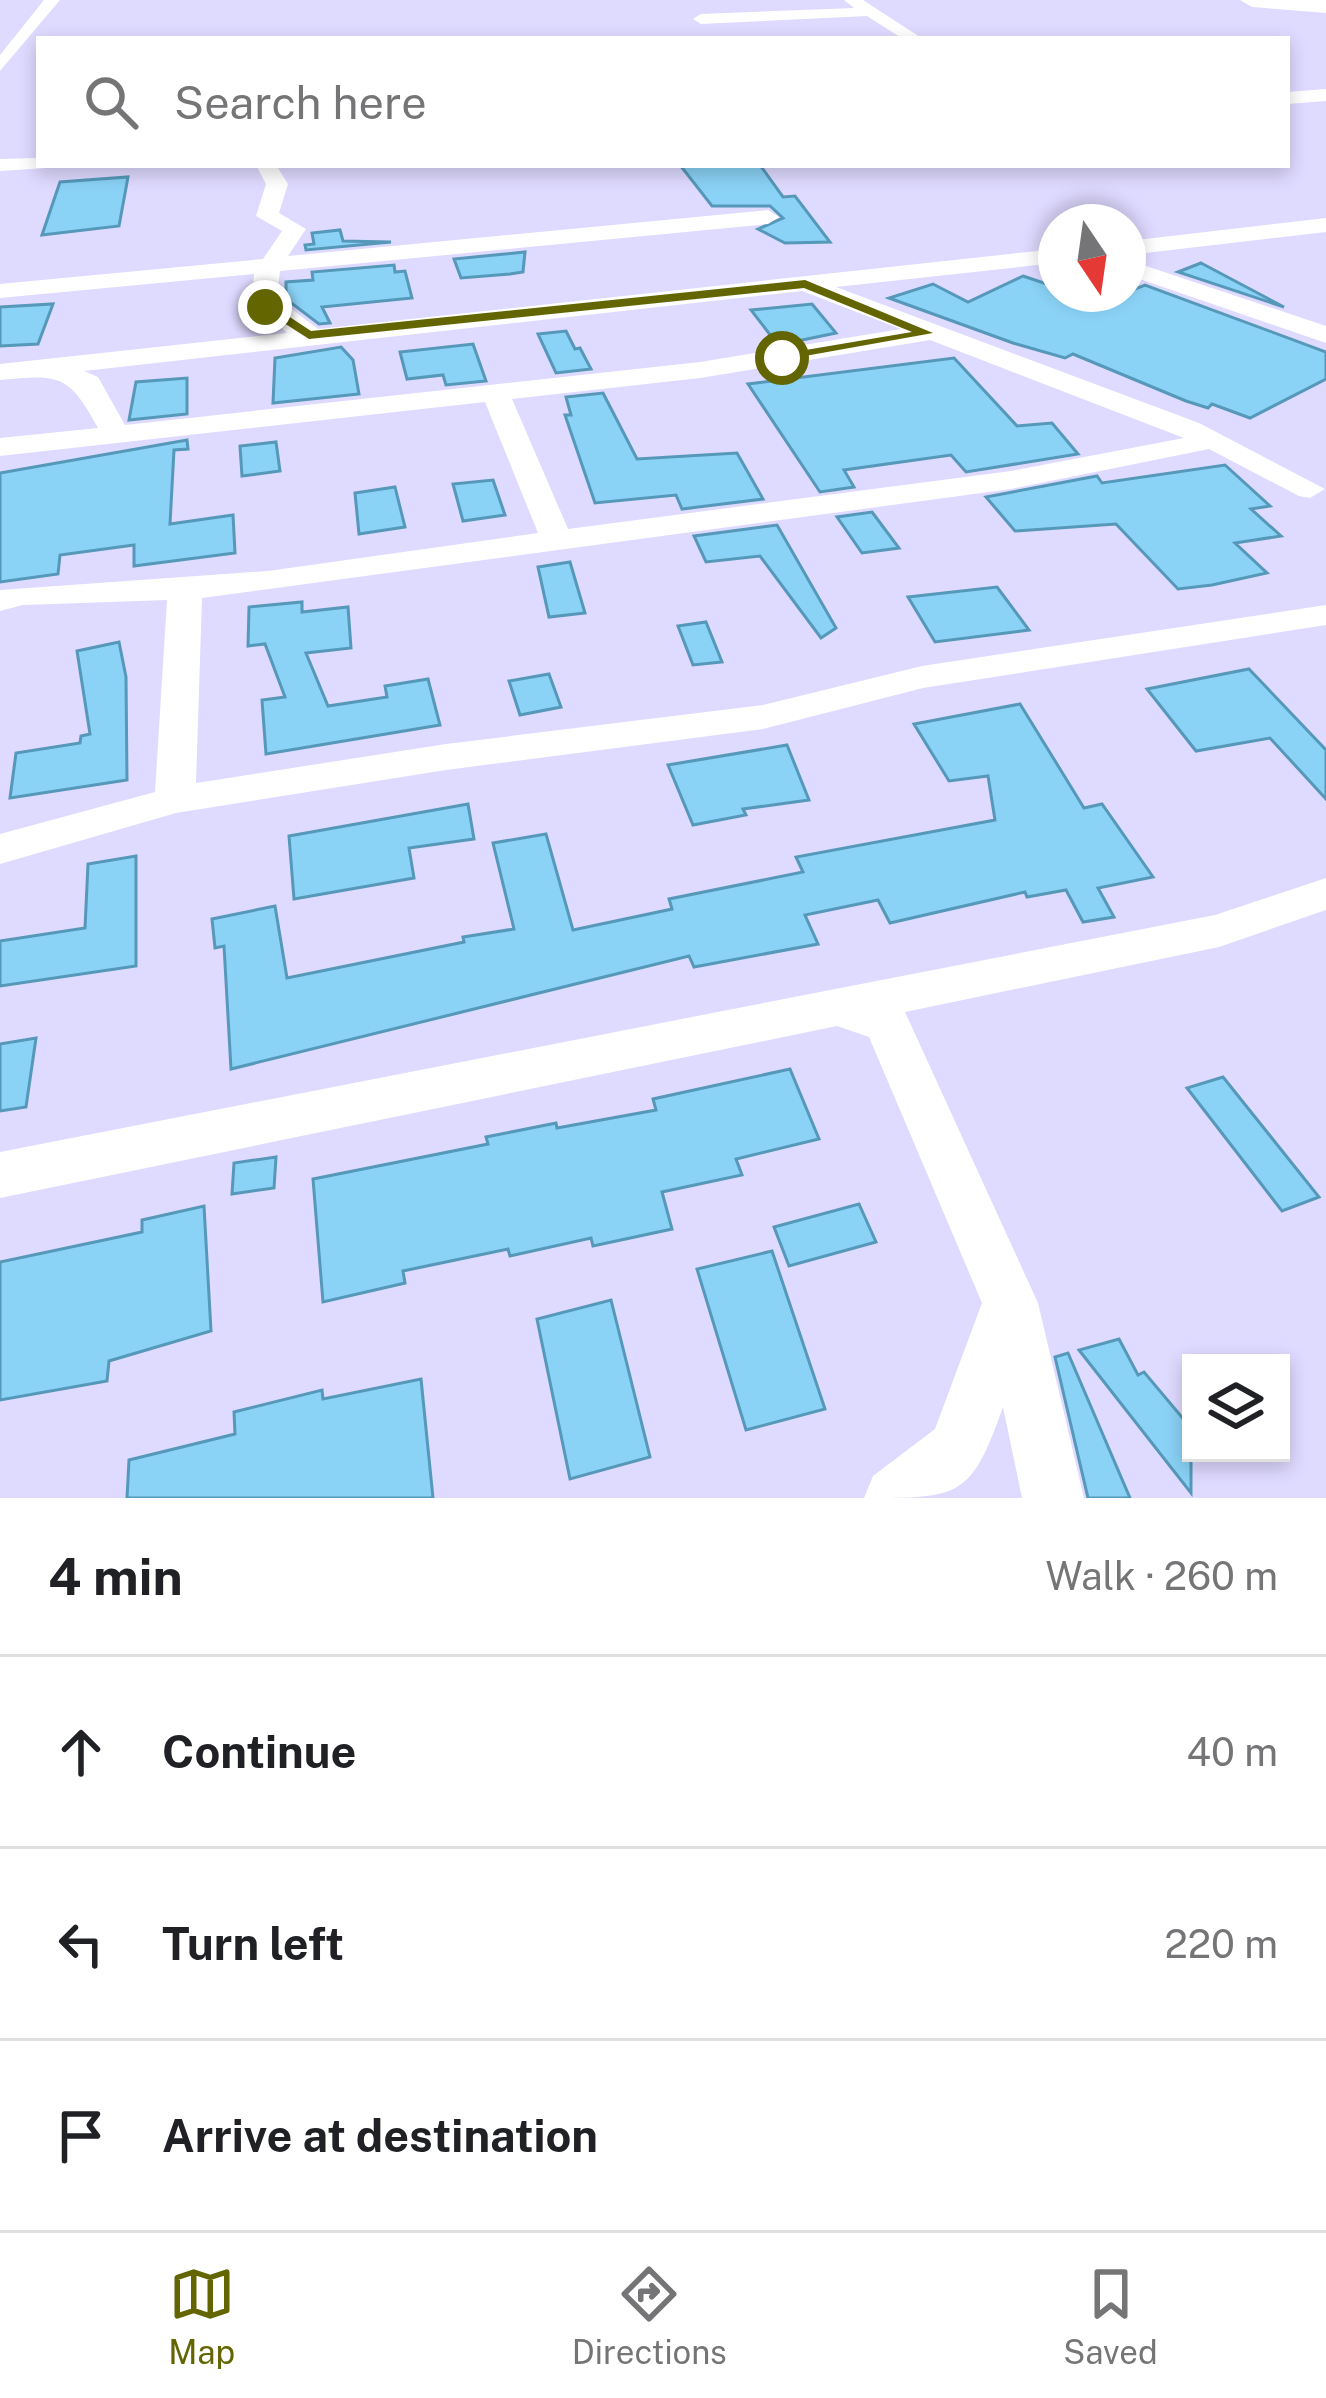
<!DOCTYPE html>
<meta charset="utf-8">
<style>
body{margin:0;font-family:"Public Sans",sans-serif;background:#f2f2f2;color:#202124}
.controls{position:absolute;right:36px;bottom:36px;display:grid;overflow:hidden;border-radius:0px;box-shadow:0 6px 18px #0003}
.controls button{width:108px;height:108px;display:grid;place-items:center;padding:0;border:0;border-bottom:3px solid #e0e0e0;background:#fff;color:#202124;font:60px sans-serif}
.compass{position:absolute;left:1038px;top:204px;width:108px;height:108px;border-radius:50%;background:#fff;box-shadow:0 6px 18px #0003;rotate:167deg}
.stop{position:absolute;width:36px;height:36px;margin:-27px;border:9px solid #626500;border-radius:50%;background:#fff}
.stop.end{background:#626500;border-color:#fff;box-shadow:0 3px 12px #0008}
.list{margin:0;padding:0;list-style:none}
h2{display:flex;justify-content:space-between;align-items:center;height:156px;margin:0;padding:0 48px;font-size:51px}
h2 small{font-size:39px;font-weight:400;color:#757577}
.list li{display:grid;grid-template-columns:78px 1fr auto;gap:36px;align-items:center;box-sizing:border-box;height:192px;padding:0 48px;border-top:3px solid #e0e0e0}
.list b{display:block;font-size:45px;white-space:nowrap}
.list em{font-size:39px;font-style:normal;color:#757577}
.icon{flex:none;width:66px;height:66px;fill:none;stroke:currentColor;stroke-width:2;stroke-linecap:round;stroke-linejoin:round}
.map{position:relative;flex:none;width:1326px;height:1498px;overflow:hidden}
.search{position:absolute;background:#fff;box-shadow:0 6px 18px #0003;left:36px;right:36px;top:36px;height:132px;display:flex;align-items:center;gap:30px;box-sizing:border-box;padding:0 42px;border-radius:0px;color:#757577;font-size:45px}
.sheet{height:732px;background:#fff}
nav{display:flex;justify-content:space-around;align-items:center;box-sizing:border-box;height:168px;border-top:3px solid #e0e0e0;background:#fff;font-size:33px;color:#757577}
nav a{display:grid;justify-items:center;gap:6px}
nav .on{color:#626500}
.map>svg:first-child{display:block}
.building{fill:#8ad2f6;stroke:#5698b9;stroke-width:3}
.lines{fill:none;stroke-linecap:round;stroke-linejoin:round}
.minor{fill:#fff;fill-rule:evenodd}
.highway{fill:#fff;fill-rule:evenodd}
.route{fill:#626500}
</style>
<div class="map">
<svg width="1326" height="1498" viewBox="0 0 1326 1498">
<rect width="100%" height="100%" fill="#dfdaff"/>
<g class="building">
<path d="M680,165H760L783,197L795,196L830,242L785,243L758,229L783,218L770,206H712Z"/>
<path d="M128,177L119,226L42,235L60,182Z"/>
<path d="M340,230L343,241L391,242L306,250L305,245L314,244L312,233Z"/>
<path d="M525,252L523,272L510,274L461,278L454,259Z"/>
<path d="M1201,263L1284,307L1178,272Z"/>
<path d="M394,265L395,272L405,271L412,298L322,307L330,323L319,324L286,299V282L313,280L312,272Z"/>
<path d="M1023,276L1056,287V294L1102,302L1145,285L1326,352V379L1250,418L1212,404L1208,408L1186,401L1073,354L1065,358L1013,343L889,298L933,284L968,302Z"/>
<path d="M53,304L38,344L0,346V307Z"/>
<path d="M812,304L836,333L778,345L751,310Z"/>
<path d="M566,331L575,349L580,348L591,369L556,373L538,334Z"/>
<path d="M473,344L486,381L446,385L443,375L407,379L400,352Z"/>
<path d="M341,347L353,360L359,394L273,403L275,358Z"/>
<path d="M954,358L1017,426L1052,423L1078,454L966,472L951,455L844,470L854,487L820,492L748,384Z"/>
<path d="M187,378V414L129,420L136,382Z"/>
<path d="M603,393L637,459L737,453L763,499L682,509L676,495L595,503L565,415H571L566,397Z"/>
<path d="M187,440L188,449L174,450L170,524L233,515L235,553L134,566V545L60,555L58,574L0,582V473Z"/>
<path d="M276,442L280,471L242,476L240,446Z"/>
<path d="M1225,465L1270,506L1251,509L1281,536L1235,543L1267,573L1212,585L1178,589L1116,524L1015,531L986,497L1097,476L1102,483Z"/>
<path d="M493,480L505,515L463,521L453,484Z"/>
<path d="M395,487L405,527L359,534L355,493Z"/>
<path d="M872,512L899,548L862,553L837,517Z"/>
<path d="M777,525L836,628L821,638L760,556L706,562L694,536Z"/>
<path d="M570,562L585,613L549,617L538,567Z"/>
<path d="M997,587L1029,630L935,642L908,597Z"/>
<path d="M302,602V612L348,607L351,648L306,653L328,706L387,697L385,686L428,679L440,725L266,754L262,700L285,697L265,644L248,646L249,607Z"/>
<path d="M706,622L722,662L693,665L678,626Z"/>
<path d="M119,642L126,677L127,780L10,798L16,753L80,743L81,736L90,734L77,651Z"/>
<path d="M1249,669L1326,750V799L1270,738L1196,751L1147,689Z"/>
<path d="M549,674L561,707L520,715L509,681Z"/>
<path d="M1020,704L1084,808L1102,804L1153,877L1098,888L1114,917L1083,922L1066,890L1027,897L1025,892L890,923L878,900L805,915L818,944L694,967L689,956L231,1069L224,946L215,948L212,919L275,906L287,978L464,942L463,937L514,929L493,843L546,834L573,930L672,909L669,899L803,872L796,857L995,820L988,776L949,781L914,724Z"/>
<path d="M787,745L809,800L743,809L746,815L693,825L668,765Z"/>
<path d="M468,804L474,839L409,848L414,878L294,899L289,836Z"/>
<path d="M136,856V966L0,986V941L85,928L88,864Z"/>
<path d="M36,1038L26,1107L0,1111V1044Z"/>
<path d="M790,1069L819,1139L736,1159L742,1175L662,1192L672,1229L593,1246L591,1238L510,1256L508,1249L403,1271L405,1283L323,1302L313,1179L488,1144L486,1137L556,1123L557,1128L656,1110L653,1099Z"/>
<path d="M1223,1077L1319,1197L1282,1211L1187,1088Z"/>
<path d="M276,1157L274,1188L232,1194L234,1163Z"/>
<path d="M859,1204L876,1242L789,1266L774,1227Z"/>
<path d="M204,1206L211,1331L109,1361L107,1381L0,1400V1262L142,1232V1220Z"/>
<path d="M772,1251L825,1409L746,1430L697,1269Z"/>
<path d="M611,1300L650,1457L570,1479L537,1319Z"/>
<path d="M1119,1339L1138,1375L1144,1372L1191,1428V1493L1079,1350Z"/>
<path d="M1068,1353L1130,1498H1088L1055,1357Z"/>
<path d="M421,1379L433,1498H127L129,1460L235,1434L234,1412L322,1390L323,1399Z"/>
</g>
<g class="lines">
<g class="minor">
<path d="M44,0H60L0,71V55Z"/>
<path d="M844,0H863L923,39H903L867,16L701,24L693,19L701,14L854,8Z"/>
<path d="M1326,89V101L1287,104V92Z"/>
<path d="M39,158L46,168L0,171V159Z"/>
<path d="M256,165H276L288,184L279,213L306,229L288,256L768,210L779,217L768,224L280,271L277,298L318,329L1056,249V263L836,287L1199,423L1325,489L1310,498L1299,496L1209,449L1011,489L202,598L196,783L446,744L763,705L922,666L1326,605V625L923,688L763,729L446,770L176,813L0,864V834L155,792L167,600L23,605L0,611V590L268,571L538,533L485,402L0,456V438L98,428C69,374 59,374 0,380V364L287,333L252,299L254,274L0,298V284L263,259L282,231L256,216L266,184ZM802,291L901,329L700,362L125,425L98,377L84,371ZM930,340L1184,438L1011,471L568,529L512,399L700,378Z"/>
<path d="M1326,218V232L1128,255V241Z"/>
<path d="M1128,260L1326,326V343L1128,275Z"/>
<path d="M1326,878V910L1219,947L905,1012L1038,1303L1084,1498H1022L1003,1407C971,1498 960,1498 864,1498L873,1476L935,1429L982,1303L869,1037L837,1026L0,1198V1152L1215,915Z"/>
</g>
<path class="highway" d="M1240,0H1326V13L1252,7Z"/>
</g>
<path class="route" d="M805,280L933,333L777,361L782,354L912,332L804,288L309,339L259,307L270,304L311,331Z"/>
</svg>
<div class="controls">
<button><svg class="icon" aria-label="layers" viewBox="0 0 24 24"><path d="M12 4l9 5-9 5-9-5zM3 14l9 5 9-5"/></svg></button>
</div>
<svg class="compass" viewBox="-18 -18 36 36"><path d="M0-13l5 13h-10z" fill="#e53935"/><path d="M0 13l5-13h-10z" fill="#757577"/></svg>
<div class="stop" style="left:782px;top:358px"></div>
<div class="stop end" style="left:265px;top:307px"></div>
<div class="search"><svg class="icon" aria-label="search" viewBox="0 0 24 24"><circle cx="10" cy="10" r="6"/><path d="M15 15l6 6"/></svg>Search here</div>
</div>
<section class="sheet">
<h2>4 min<small>Walk · 260 m</small></h2>
<ul class="list">
<li><svg class="icon" aria-label="ahead" viewBox="0 0 24 24"><path d="M12 20V5M6 11l6-6 6 6"/></svg><div><b>Continue</b></div><em>40 m</em></li>
<li><svg class="icon" aria-label="left" viewBox="0 0 24 24"><path d="M17 20v-9H6M10 6l-5 5 5 5"/></svg><div><b>Turn left</b></div><em>220 m</em></li>
<li><svg class="icon" aria-label="arrive" viewBox="0 0 24 24"><path d="M6 21V4h12l-3 4 3 4H6"/></svg><div><b>Arrive at destination</b></div></li>
</ul>
</section>
<nav>
<a class="on"><svg class="icon" aria-label="map" viewBox="0 0 24 24"><path d="M3 6l6-2 6 2 6-2v14l-6 2-6-2-6 2zM9 4v14M15 6v14"/></svg>Map</a>
<a><svg class="icon" aria-label="directions" viewBox="0 0 24 24"><path d="M12 3l9 9-9 9-9-9zM9 14v-3h6M13 9l2 2-2 2"/></svg>Directions</a>
<a><svg class="icon" aria-label="saved" viewBox="0 0 24 24"><path d="M7 4h10v16l-5-4-5 4z"/></svg>Saved</a>
</nav>
